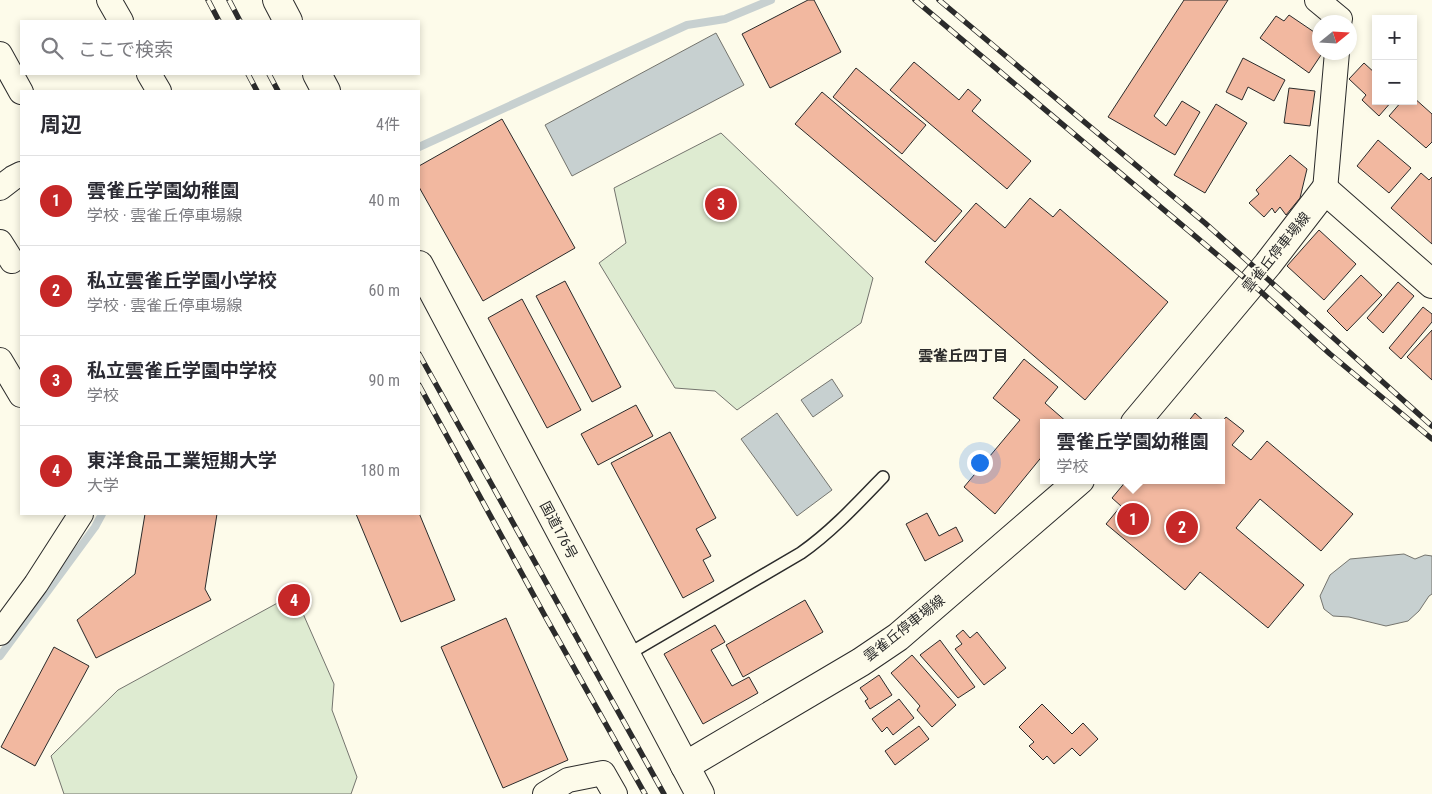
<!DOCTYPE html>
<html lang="ja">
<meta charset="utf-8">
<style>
body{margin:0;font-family:"Roboto Condensed","Noto Sans JP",sans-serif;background:#f7f7f7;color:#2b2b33}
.controls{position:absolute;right:15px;top:15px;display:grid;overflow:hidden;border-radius:0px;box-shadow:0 2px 8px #0003}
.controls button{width:45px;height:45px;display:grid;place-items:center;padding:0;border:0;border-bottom:1px solid #e1e1e2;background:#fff;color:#2b2b33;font:25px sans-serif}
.compass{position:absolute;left:1312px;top:15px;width:45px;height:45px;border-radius:50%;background:#fff;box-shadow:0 2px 8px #0003;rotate:72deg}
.you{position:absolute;left:979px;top:462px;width:18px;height:18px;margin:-12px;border:4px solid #fff;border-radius:50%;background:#1a73e8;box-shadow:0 0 0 8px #1a73e833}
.badge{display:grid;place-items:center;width:32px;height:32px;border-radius:50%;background:#c62828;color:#fff;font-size:16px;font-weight:700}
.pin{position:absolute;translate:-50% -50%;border:2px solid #fff;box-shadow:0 1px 5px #0006}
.popup{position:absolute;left:1040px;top:419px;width:185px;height:65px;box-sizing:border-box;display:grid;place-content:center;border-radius:0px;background:#fff;filter:drop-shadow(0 1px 4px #0005);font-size:16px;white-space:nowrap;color:#7c7c81}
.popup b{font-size:19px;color:#2b2b33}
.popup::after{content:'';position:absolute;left:50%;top:100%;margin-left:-10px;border:10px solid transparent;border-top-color:#fff}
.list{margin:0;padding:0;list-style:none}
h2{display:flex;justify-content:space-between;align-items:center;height:65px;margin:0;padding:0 20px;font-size:21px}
h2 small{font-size:16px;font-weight:400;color:#7c7c81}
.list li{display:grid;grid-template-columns:32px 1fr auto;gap:15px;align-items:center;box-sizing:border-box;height:90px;padding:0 20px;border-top:1px solid #e1e1e2}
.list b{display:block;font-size:19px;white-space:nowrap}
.list p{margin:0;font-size:16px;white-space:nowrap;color:#7c7c81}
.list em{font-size:16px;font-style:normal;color:#7c7c81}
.icon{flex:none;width:28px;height:28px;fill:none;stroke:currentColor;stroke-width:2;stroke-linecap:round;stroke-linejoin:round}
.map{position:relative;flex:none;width:1432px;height:794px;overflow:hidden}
.search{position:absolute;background:#fff;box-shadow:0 2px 8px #0003;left:20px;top:20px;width:400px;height:55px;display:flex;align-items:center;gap:12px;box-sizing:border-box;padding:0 18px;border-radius:0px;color:#7c7c81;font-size:19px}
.panel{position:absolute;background:#fff;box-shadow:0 2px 8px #0003;left:20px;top:90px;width:400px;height:425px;border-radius:0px}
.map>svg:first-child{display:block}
.green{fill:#deebd1;stroke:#74746e}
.water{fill:#c7d0d0;stroke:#74746e}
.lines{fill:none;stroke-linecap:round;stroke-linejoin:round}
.stream{stroke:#c7d0d0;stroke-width:8}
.building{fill:#f2b8a0;stroke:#2b2b2b}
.service-casing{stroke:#2b2b2b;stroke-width:14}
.minor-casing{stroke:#2b2b2b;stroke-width:26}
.secondary-casing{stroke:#2b2b2b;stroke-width:30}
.trunk-casing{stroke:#2b2b2b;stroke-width:30}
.service{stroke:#fdfbea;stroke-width:11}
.minor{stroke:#fdfbea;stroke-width:24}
.secondary{stroke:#fdfbea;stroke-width:28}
.trunk{stroke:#fdfbea;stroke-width:28}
.rail-casing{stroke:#2b2b2b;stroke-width:5.5}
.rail{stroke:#fdfbea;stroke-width:4;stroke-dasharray:11;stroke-linecap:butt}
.labels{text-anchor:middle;stroke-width:4;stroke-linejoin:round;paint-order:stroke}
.street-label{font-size:14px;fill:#2b2b2b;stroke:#fdfbea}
.neighbourhood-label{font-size:15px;font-weight:bold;fill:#2b2b2b;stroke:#fdfbea}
</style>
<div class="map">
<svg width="1432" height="794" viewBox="0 0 1432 794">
<rect width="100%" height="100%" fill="#fdfbea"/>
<g class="green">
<path d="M721,133L873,278L861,323L737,410L715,391L675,388L599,263L626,243L614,188Z"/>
<path d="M283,600H297L334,684L332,710L357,777L351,794H64L51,756L118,690Z"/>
</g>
<g class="water">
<path d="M716,33L744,85L572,176L545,125Z"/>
<path d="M832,379L843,396L813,417L801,400Z"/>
<path d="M777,413L832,490L797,516L741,439Z"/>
<path d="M1404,554L1415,559L1425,555L1432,556V594L1429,596L1419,611L1408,621L1386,626L1349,617L1333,616L1324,609L1320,596L1330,575L1350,559Z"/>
</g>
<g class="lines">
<g class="stream">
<path d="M419,147L687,25L725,19L771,0"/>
<path d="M0,656L95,527L102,514"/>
</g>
</g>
<g class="building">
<path d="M808,0H814L841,52L770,88L742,34Z"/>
<path d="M1184,0H1228L1154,116L1166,126L1182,101L1200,112L1175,155L1108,117Z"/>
<path d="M1289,15L1320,36L1318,44L1320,46V52H1323L1309,73L1260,38L1276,16L1284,21Z"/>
<path d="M1243,58L1285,80L1274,101L1248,87L1242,100L1226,92Z"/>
<path d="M914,62L959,100L968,89L981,100L972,111L1031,161L1007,189L890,90Z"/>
<path d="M1364,63L1376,74V101H1392L1379,116L1362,100L1366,95L1349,79Z"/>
<path d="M856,68L926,125L902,154L833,97Z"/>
<path d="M1289,88L1315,91L1310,126L1284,123Z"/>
<path d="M822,92L962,211L935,242L795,124Z"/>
<path d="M1413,97L1432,114V142L1426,148L1389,116L1402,101H1413Z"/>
<path d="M1216,104L1247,123L1205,193L1174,175Z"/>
<path d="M502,119L575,248L483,301L419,187V166Z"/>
<path d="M1378,140L1411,168L1389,193L1357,166Z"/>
<path d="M1290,155L1307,169L1300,198L1286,215L1280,207L1275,213L1272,208L1264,217L1249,203L1259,194L1256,190Z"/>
<path d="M1421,173L1429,180L1432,177V244L1391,208Z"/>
<path d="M1030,198L1053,217L1060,209L1168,302L1085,400L925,262L976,203L1005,228Z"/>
<path d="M1319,230L1356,264L1324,300L1287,266Z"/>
<path d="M1361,275L1382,295L1347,331L1327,311Z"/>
<path d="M565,281L621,387L592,402L536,296Z"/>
<path d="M1398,282L1414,296L1383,333L1367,318Z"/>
<path d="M522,299L581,410L547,428L488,318Z"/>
<path d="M1423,307L1432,314V322L1401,359L1389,348Z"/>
<path d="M1432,330V380L1407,357Z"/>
<path d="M1024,359L1058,387L1045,403L1068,423H1044V454L995,514L964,487L1020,420L993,398Z"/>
<path d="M636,405L653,436L598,465L581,434Z"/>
<path d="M1195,413L1206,423H1187Z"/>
<path d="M1226,417L1244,431L1232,445L1251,460L1267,441L1353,514L1321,551L1260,499L1236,528L1304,585L1268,628L1200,572L1185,590L1106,524L1121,506L1112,498L1127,480H1222L1221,423Z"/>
<path d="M670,432L716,518L696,529L711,556L703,560L714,581L683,598L611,463Z"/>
<path d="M419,513L455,600L401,622L356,514Z"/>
<path d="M927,513L939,536L956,527L963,541L925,561L906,524Z"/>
<path d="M145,514H217L205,589L211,600L96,658L77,620L135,574Z"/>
<path d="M805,600L823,632L743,677L726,645Z"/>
<path d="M506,618L568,760L503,788L441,647Z"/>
<path d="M715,625L725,642L711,650L732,686L749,677L758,693L703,724L664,654Z"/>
<path d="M963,630L970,638L977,632L1006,668L984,685L955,649L962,644L956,636Z"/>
<path d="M940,640L975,687L958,698L920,655Z"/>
<path d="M54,647L89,666L35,766L1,747Z"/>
<path d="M912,655L956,705L932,727L917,710L920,706L891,673Z"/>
<path d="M879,675L892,695L870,709L865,701L868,699L860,688Z"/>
<path d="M899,699L914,718L893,735L887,727L882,732L872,719Z"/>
<path d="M1042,704L1072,734L1083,723L1098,739L1080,756L1072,748L1054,764L1047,756L1043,760L1029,746L1034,742L1019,727Z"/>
<path d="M919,726L929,739L895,765L885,751Z"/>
</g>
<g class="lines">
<g class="service-casing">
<path id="service" d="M625,656L801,553C831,532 857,504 883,477"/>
</g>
<g class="minor-casing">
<g id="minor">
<path d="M109,0L121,21"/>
<path d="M1317,0L1340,19"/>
<path d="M0,54L21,92"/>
<path d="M149,74L159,91"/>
<path d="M0,188L13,178L21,174"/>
<path d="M1325,190L1337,52"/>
<path d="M0,242L12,261"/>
<path d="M0,360L21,395"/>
<path d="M0,633L36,584L81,514"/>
<path d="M545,794L568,780L603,773L615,794"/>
</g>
</g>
<g class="secondary-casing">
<g id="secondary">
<path d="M1135,423L1268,264L1325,190L1432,284"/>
<path d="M685,766L861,662L898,637L1080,480"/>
</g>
</g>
<g class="trunk-casing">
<g id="trunk">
<path d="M277,0L288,21"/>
<path d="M317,74L326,91"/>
<path d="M419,265L700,794"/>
</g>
</g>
<use href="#service" class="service"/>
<use href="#minor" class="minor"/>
<use href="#secondary" class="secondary"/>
<use href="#trunk" class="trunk"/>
<g class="rail-casing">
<g id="rail">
<path d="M208,0L219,21"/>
<path d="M229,0L240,21"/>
<path d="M915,0L1259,290L1330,354L1432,439"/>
<path d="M939,0L1205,223L1432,426"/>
<path d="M248,74L257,91"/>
<path d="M269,74L278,91"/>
<path d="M419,354L664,794"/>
<path d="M419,385L545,616L645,794"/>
</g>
</g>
<use href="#rail" class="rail"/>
</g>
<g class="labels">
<g class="street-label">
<text transform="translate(1276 252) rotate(-51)" y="5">雲雀丘停車場線</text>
<text transform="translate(559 530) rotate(62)" y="5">国道176号</text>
<text transform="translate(904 628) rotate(-38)" y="5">雲雀丘停車場線</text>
</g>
<g class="neighbourhood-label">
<text x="963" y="361">雲雀丘四丁目</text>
</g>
</g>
</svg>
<div class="controls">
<button>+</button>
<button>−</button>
</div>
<svg class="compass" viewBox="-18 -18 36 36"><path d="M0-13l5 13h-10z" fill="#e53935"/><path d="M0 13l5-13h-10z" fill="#7c7c81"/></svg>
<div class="you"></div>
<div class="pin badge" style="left:1133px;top:519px">1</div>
<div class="popup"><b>雲雀丘学園幼稚園</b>学校</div>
<div class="pin badge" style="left:1182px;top:527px">2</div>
<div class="pin badge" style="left:721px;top:204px">3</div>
<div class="pin badge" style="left:294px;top:600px">4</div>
<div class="search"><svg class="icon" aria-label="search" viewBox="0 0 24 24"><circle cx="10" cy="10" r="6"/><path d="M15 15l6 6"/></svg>ここで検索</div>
<section class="panel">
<h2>周辺<small>4件</small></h2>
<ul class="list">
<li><span class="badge">1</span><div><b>雲雀丘学園幼稚園</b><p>学校 · 雲雀丘停車場線</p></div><em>40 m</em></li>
<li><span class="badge">2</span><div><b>私立雲雀丘学園小学校</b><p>学校 · 雲雀丘停車場線</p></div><em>60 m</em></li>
<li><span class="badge">3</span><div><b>私立雲雀丘学園中学校</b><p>学校</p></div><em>90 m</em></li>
<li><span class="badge">4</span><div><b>東洋食品工業短期大学</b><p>大学</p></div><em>180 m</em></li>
</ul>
</section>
</div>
